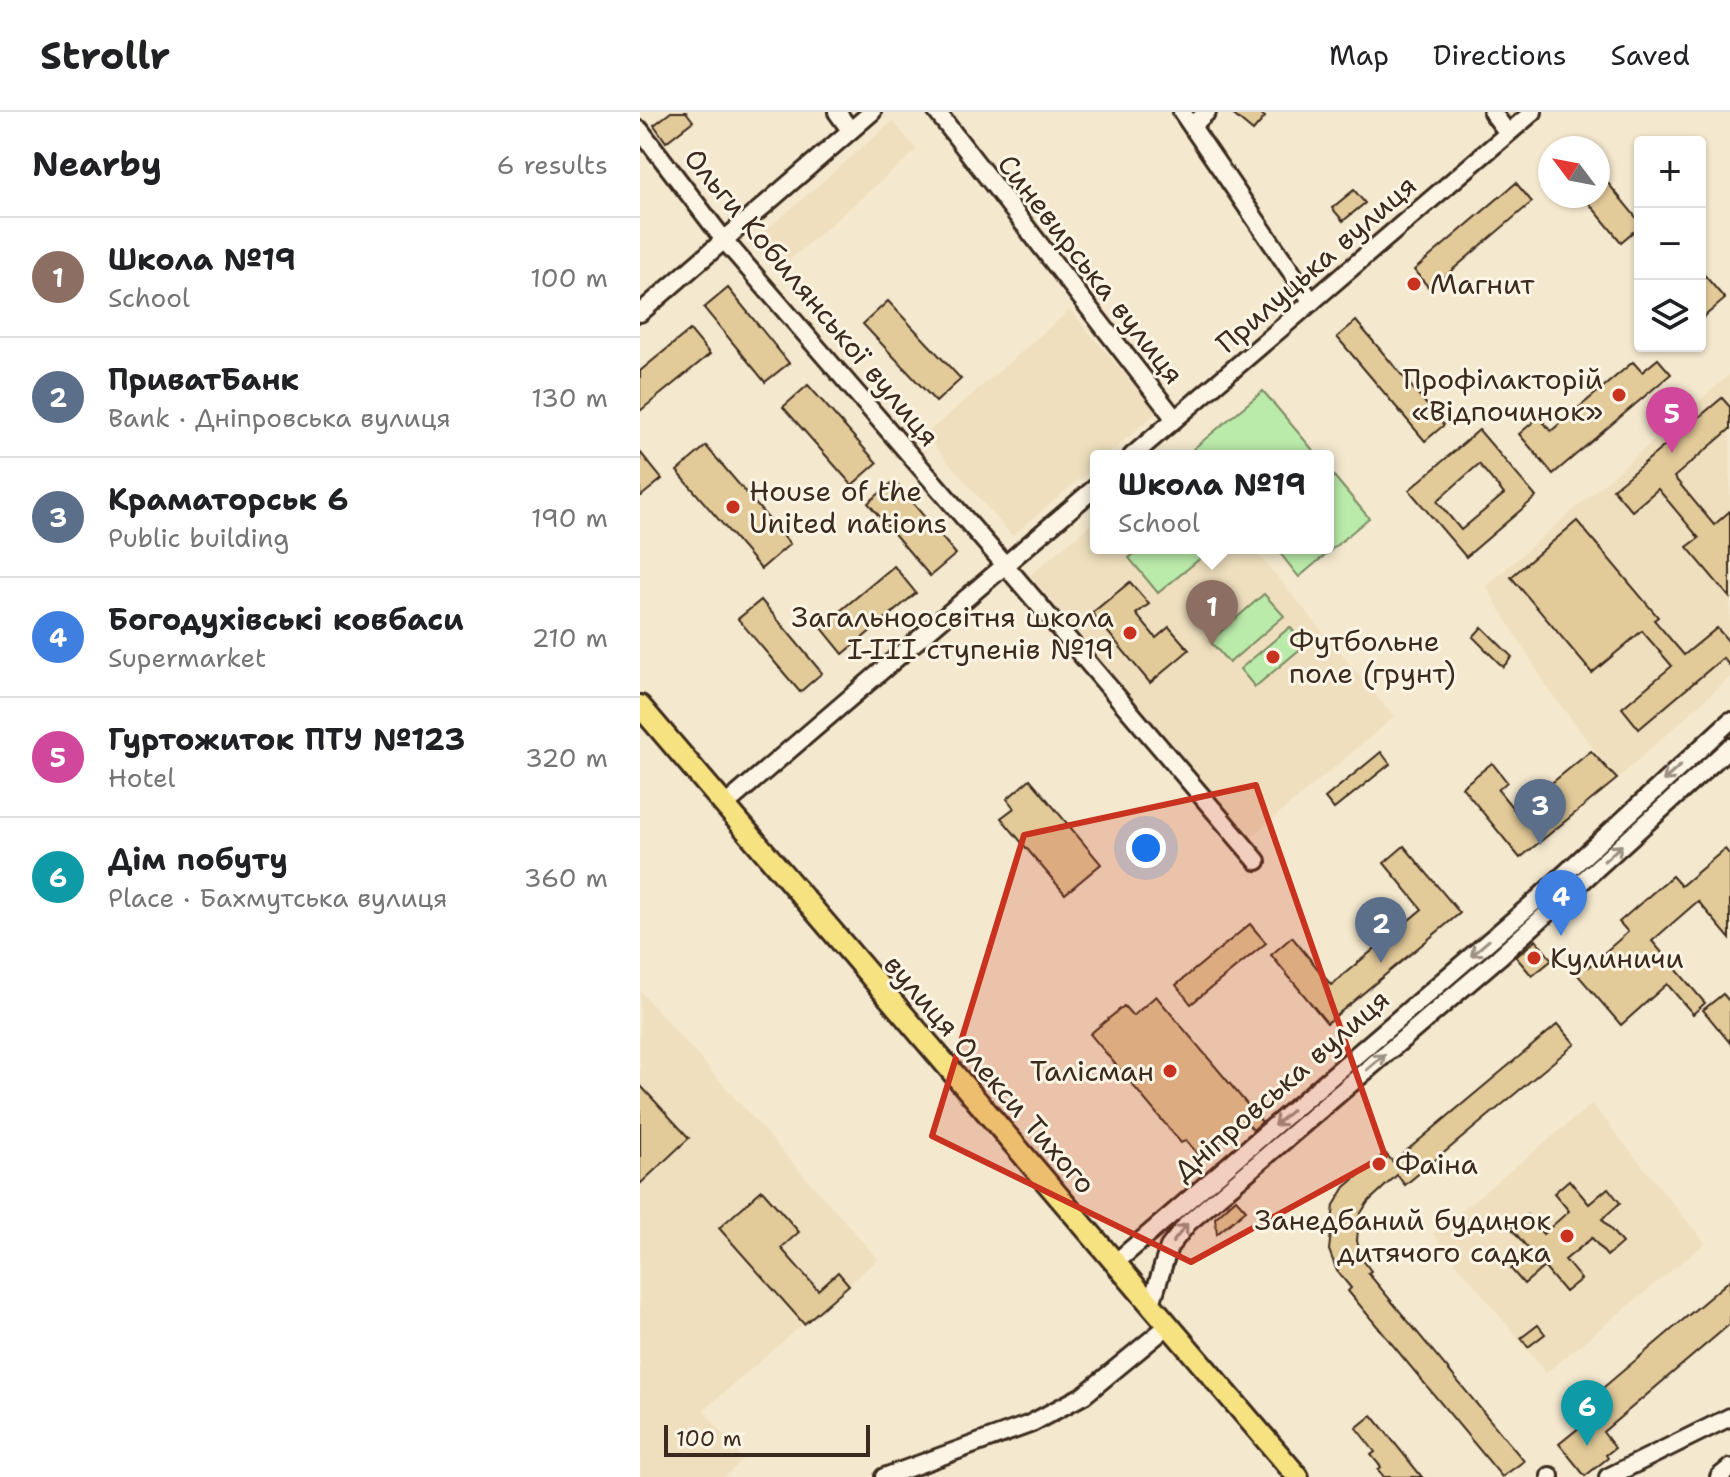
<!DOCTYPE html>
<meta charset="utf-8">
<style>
body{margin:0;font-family:"Shantell Sans",sans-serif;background:#f2f2f2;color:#202124}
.controls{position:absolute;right:24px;top:24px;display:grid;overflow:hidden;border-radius:8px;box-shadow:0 2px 6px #0004}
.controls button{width:72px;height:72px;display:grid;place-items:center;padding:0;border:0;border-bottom:2px solid #e0e0e0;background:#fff;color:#202124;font:40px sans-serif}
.compass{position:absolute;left:898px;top:24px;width:72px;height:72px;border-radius:50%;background:#fff;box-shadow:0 2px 6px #0004;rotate:302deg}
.scale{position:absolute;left:24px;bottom:20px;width:206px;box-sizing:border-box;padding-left:8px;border:4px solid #3b2a1e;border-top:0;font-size:22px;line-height:28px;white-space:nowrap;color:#3b2a1e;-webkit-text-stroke:6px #fcf5e5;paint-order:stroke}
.you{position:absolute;left:506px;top:736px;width:28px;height:28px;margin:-20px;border:6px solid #fff;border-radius:50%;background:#1a73e8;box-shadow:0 0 0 12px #1a73e833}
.badge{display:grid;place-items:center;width:52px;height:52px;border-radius:50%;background:#c8321e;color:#fff;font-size:26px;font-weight:700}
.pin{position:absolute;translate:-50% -66px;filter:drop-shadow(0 2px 4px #0008)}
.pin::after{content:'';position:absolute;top:42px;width:28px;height:24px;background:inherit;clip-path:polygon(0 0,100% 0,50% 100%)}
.popup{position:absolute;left:450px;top:338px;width:244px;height:104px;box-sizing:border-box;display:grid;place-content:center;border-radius:8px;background:#fff;filter:drop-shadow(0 2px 6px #0005);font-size:26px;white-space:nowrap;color:#757577}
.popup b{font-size:30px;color:#202124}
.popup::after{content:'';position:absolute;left:50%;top:100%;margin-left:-16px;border:16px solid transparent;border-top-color:#fff}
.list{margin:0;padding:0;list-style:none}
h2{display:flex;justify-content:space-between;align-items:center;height:104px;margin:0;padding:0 32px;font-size:34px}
h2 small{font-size:26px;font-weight:400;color:#757577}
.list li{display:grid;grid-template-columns:52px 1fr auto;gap:24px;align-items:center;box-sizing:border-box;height:120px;padding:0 32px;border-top:2px solid #e0e0e0}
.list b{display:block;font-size:30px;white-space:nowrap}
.list p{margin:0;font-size:26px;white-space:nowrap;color:#757577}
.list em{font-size:26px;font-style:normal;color:#757577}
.icon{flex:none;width:44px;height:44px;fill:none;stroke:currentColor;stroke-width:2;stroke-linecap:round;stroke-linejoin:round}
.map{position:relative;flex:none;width:1090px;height:1365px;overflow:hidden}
header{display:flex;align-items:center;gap:48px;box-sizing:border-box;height:112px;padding:0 40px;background:#fff;border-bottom:2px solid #e0e0e0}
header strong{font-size:38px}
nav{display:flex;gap:44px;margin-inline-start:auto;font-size:28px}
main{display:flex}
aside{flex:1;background:#fff}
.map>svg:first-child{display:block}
.built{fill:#efdfbe}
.green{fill:#bbebaa;stroke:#7b8a64;stroke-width:2}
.building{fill:#e3ca99;stroke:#3b2a1e;stroke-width:2;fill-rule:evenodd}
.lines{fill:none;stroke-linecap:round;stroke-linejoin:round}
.minor-casing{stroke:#3b2a1e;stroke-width:22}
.major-casing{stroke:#3b2a1e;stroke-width:26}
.minor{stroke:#fcf5e5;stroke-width:16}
.major{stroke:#f7e281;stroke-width:20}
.oneway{stroke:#9c9082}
.marked{fill:#c8321e;fill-opacity:0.2;stroke:#c8321e;stroke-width:6;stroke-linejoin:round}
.poi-dot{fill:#c8321e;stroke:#fcf5e5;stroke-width:3}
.labels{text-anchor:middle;stroke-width:6;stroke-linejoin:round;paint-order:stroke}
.street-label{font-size:28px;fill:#3b2a1e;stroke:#fcf5e5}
.poi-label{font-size:28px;fill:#3b2a1e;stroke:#fcf5e5;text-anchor:start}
</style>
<header>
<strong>Strollr</strong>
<nav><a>Map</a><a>Directions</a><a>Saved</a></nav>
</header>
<main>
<aside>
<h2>Nearby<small>6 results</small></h2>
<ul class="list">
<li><span class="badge" style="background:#8d6e63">1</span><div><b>Школа №19</b><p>School</p></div><em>100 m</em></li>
<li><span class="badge" style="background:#5c6f8a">2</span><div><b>ПриватБанк</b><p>Bank · Дніпровська вулиця</p></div><em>130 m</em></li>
<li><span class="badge" style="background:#5c6f8a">3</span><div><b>Краматорськ 6</b><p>Public building</p></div><em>190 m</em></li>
<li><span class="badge" style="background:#3f7fe0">4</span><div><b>Богодухівські ковбаси</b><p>Supermarket</p></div><em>210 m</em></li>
<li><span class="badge" style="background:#d1479c">5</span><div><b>Гуртожиток ПТУ №123</b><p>Hotel</p></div><em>320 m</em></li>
<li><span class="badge" style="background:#0f9aa8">6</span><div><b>Дім побуту</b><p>Place · Бахмутська вулиця</p></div><em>360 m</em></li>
</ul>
</aside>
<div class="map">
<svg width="1090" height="1365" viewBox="0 0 1090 1365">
<rect width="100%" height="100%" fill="#f4e8ce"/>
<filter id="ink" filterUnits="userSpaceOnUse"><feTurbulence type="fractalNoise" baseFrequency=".0125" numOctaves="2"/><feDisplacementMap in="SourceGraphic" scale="16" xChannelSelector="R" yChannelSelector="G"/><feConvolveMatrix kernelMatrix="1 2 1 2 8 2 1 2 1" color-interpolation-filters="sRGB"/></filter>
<g filter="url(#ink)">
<g class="built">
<path d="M253,9L277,38L148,149L124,120Z"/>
<path d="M430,198L517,300L466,344H456V353L372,424L285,323Z"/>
<path d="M1090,262V565L977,667L909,578L846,474Z"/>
<path d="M456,408V436H613L754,605L610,726L390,463Z"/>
<path d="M0,879L238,1147L64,1298L103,1348L84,1365H0Z"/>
<path d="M952,992L1065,1131L906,1261L793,1122Z"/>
</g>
<g class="green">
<path d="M623,279L678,344H559L553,337Z"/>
<path d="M688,357L729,406L659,465L636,436H688Z"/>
<path d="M502,436H573L518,481L489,446Z"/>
<path d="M624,482L644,504L589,551L570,529Z"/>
<path d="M650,515L665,533L615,575L600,557Z"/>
</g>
<g class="building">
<path d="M31,0H46L53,9L26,30L14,13Z"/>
<path d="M590,0H619L625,5L613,19Z"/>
<path d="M958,59L1000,110V129L993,120L981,130L943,84H958Z"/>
<path d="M876,71L892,90L790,177L774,158Z"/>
<path d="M714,78L725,91L703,109L692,96Z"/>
<path d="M1060,158L1085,187L1060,208Z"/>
<path d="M88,176L149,251L125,270L64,196Z"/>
<path d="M248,189L321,267L296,290L223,212Z"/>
<path d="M716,209L804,313L785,329L697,225Z"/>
<path d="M50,218L70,242L0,299V259Z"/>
<path d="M1018,247L1031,262L913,362L879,322L899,305L911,319L993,250L1002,260Z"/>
<path d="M168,273L237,351L212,373L143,295Z"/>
<path d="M1082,286L1090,295V317L1034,365L1074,413L1090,399V486L1047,435L1059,426L1018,377L992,399L973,377Z"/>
<path d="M839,318L896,385L826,445L769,378ZM839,352L864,382L821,418L797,389Z"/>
<path d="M66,334L150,432L121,457L37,359Z"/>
<path d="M0,340L22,367L0,385Z"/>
<path d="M254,369L316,442L290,464L228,391Z"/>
<path d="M937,409L1018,505L1014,508L1044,543L1077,516L1090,531V554L1083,546L999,617L982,596L1032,554L1002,519L952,561L871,465Z"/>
<path d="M254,454L276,481L203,542L181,515Z"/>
<path d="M490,470L509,492L496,502L516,526L529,515L549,538L510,571L452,501Z"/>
<path d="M121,488L182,561L160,580L98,507Z"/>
<path d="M842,515L872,545L863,555L833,525Z"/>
<path d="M951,639L977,667L880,746L822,675L852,651L867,670L858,678L876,700Z"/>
<path d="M741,640L750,652L694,697L685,686Z"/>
<path d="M390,667L461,752L425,782L361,706L374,696L367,687Z"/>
<path d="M764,734L820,801L687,911L631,843L652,825L691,873L782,797L744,751Z"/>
<path d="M1085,737L1090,743V827L1058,789L1012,829L1065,891L1053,902L1027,872L981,913L930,854L940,846L948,855L988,820L979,810L1032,764L1041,774Z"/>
<path d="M610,812L626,831L551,892L536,873Z"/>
<path d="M896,828L912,848L892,864L876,845Z"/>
<path d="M1083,882L1090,890V931L1063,898Z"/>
<path d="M516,884L622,1010L613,1018L605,1008L561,1046L546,1028L541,1031L450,922L484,894L493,904Z"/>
<path d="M918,912L935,932L765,1073L757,1063L728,1090L719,1104L717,1129L722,1147L731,1159L728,1161L884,1349L862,1365L708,1179L711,1176L697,1159L689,1138L694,1093L705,1075L745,1041L753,1050Z"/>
<path d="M0,973L49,1026L0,1072Z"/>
<path d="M929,1068L949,1092L968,1076L980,1091L962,1107L982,1131L967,1144L952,1126L925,1148L941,1167L925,1180L904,1155L884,1172L871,1157L891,1140L871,1116L887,1103L903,1122L929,1099L914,1081Z"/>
<path d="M122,1078L159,1120L141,1136L178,1178L198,1160L209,1173L164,1212L79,1116Z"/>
<path d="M596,1087L606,1098L577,1122L575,1106Z"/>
<path d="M1090,1168V1212L963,1320L975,1336L966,1343L968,1346L945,1364L919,1332L961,1298L951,1286Z"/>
<path d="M898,1213L905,1222L888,1235L881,1226Z"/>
<path d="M732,1303L782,1365H744L738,1358L741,1355L731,1343L735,1340L716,1316Z"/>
</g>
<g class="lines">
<g class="minor-casing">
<g id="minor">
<path d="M197,0L210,18"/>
<path d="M297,0L535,307"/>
<path d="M542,0L672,190"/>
<path d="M852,0L868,21"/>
<path d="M552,14L567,0"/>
<path d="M0,18L84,128L365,453L617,749"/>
<path d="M0,201L232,0"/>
<path d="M492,344L893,0"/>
<path d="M84,694L456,375"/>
<path d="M475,1151L892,792L1090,609"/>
<path d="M511,1192L529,1135L548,1111L859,845L1090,635"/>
<path d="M910,1364V1365"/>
<path d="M244,1365L390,1312L444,1283L529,1213"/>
<path d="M968,1365L1090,1305"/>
<path d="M1079,1365L1090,1356"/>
</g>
</g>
<g class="major-casing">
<path id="major" d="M0,594L658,1365"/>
</g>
<use href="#minor" class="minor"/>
<use href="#major" class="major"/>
</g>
<defs><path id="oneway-shaft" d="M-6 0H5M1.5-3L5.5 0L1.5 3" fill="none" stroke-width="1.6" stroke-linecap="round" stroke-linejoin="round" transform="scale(2)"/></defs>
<g class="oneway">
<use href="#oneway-shaft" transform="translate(1032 661) rotate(138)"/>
<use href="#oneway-shaft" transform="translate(973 741) rotate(-42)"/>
<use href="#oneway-shaft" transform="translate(840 836) rotate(139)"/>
<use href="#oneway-shaft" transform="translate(736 950) rotate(-40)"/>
<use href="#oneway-shaft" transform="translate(643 1006) rotate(139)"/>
<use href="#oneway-shaft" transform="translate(540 1121) rotate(-52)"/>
</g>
</g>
<path class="marked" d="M616,673L745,1044L551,1150L292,1024L384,723Z"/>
<g class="poi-dot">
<circle cx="774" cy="172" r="8"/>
<circle cx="979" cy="283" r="8"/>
<circle cx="93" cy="395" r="8"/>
<circle cx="490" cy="521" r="8"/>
<circle cx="633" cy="545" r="8"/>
<circle cx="894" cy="846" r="8"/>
<circle cx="530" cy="959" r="8"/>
<circle cx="739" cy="1052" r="8"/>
<circle cx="927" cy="1124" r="8"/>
</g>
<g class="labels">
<g class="street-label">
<text transform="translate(676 152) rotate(-41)" y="10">Прилуцька вулиця</text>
<text transform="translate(451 157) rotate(52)" y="10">Синевирська вулиця</text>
<text transform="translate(172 185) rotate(50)" y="10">Ольги Кобилянської вулиця</text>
<text transform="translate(350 962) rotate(49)" y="10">вулиця Олекси Тихого</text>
<text transform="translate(641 973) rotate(-41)" y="10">Дніпровська вулиця</text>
</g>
<g class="poi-label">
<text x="790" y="182">Магнит</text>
<text x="963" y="277" text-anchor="end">Профілакторій<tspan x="963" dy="32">«Відпочинок»</tspan></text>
<text x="109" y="389">House of the<tspan x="109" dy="32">United nations</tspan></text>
<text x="474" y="515" text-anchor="end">Загальноосвітня школа<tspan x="474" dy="32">І-ІІІ ступенів №19</tspan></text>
<text x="649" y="539">Футбольне<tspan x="649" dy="32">поле (грунт)</tspan></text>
<text x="910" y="856">Кулиничи</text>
<text x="514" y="969" text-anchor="end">Талісман</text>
<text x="755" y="1062">Фаіна</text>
<text x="911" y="1118" text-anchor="end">Занедбаний будинок<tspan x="911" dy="32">дитячого садка</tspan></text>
</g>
</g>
</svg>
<div class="controls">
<button>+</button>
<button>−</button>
<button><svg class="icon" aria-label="layers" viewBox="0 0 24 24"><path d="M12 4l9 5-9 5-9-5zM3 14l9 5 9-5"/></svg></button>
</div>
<svg class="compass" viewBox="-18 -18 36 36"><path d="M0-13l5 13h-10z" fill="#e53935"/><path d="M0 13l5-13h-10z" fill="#757577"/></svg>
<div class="scale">100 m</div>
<div class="you"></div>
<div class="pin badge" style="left:572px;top:534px;background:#8d6e63">1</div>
<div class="popup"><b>Школа №19</b>School</div>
<div class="pin badge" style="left:741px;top:851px;background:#5c6f8a">2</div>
<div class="pin badge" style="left:900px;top:733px;background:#5c6f8a">3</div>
<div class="pin badge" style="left:921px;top:824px;background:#3f7fe0">4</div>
<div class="pin badge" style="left:1032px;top:341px;background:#d1479c">5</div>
<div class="pin badge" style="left:947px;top:1334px;background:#0f9aa8">6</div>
</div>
</main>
